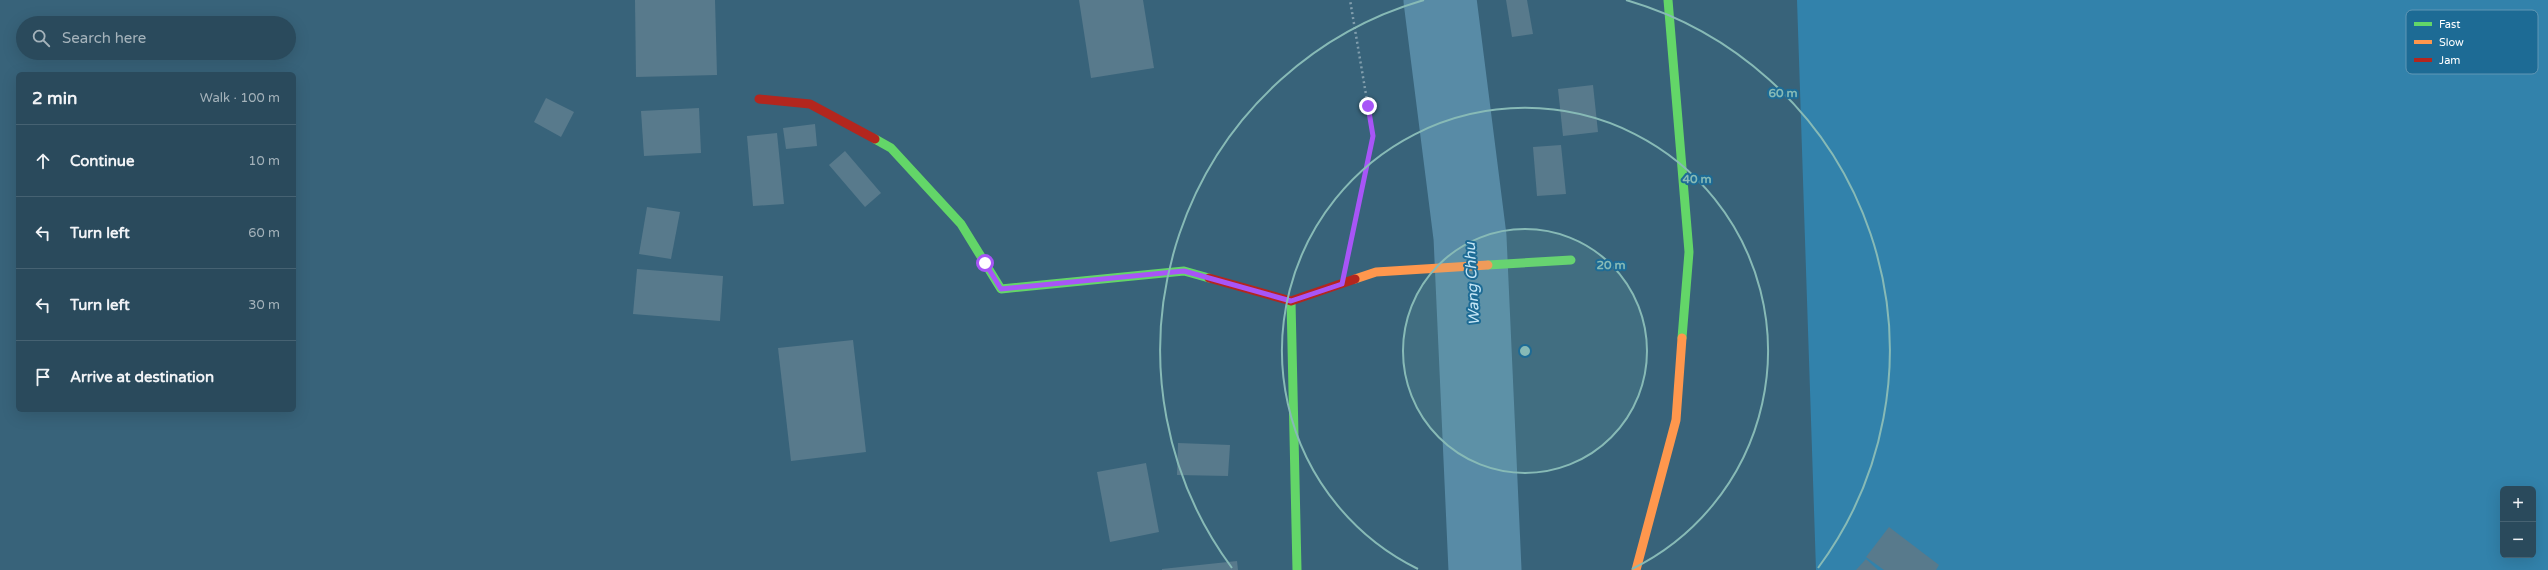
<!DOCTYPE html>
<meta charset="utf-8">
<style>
body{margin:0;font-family:"Varela Round",sans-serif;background:#365465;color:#f1f3f6}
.controls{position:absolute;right:12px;bottom:12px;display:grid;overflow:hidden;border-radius:6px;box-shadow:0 4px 16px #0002}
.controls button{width:36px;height:36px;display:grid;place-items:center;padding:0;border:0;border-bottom:1px solid #466272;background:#2a4a5c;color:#f1f3f6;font:20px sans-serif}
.stop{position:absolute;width:12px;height:12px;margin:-9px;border:3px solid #a855f7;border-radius:50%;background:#fff}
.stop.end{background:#a855f7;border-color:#fff;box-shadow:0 1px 4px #0008}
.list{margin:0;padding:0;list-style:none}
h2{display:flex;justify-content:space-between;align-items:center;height:52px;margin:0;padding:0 16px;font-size:17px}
h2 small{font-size:13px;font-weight:400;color:#a5b3bb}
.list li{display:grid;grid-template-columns:26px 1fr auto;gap:12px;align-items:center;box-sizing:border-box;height:72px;padding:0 16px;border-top:1px solid #466272}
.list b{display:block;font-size:15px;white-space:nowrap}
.list em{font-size:13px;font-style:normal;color:#a5b3bb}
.icon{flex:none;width:22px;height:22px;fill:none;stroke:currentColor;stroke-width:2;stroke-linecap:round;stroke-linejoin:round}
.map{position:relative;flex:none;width:2548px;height:570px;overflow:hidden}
.search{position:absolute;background:#2a4a5c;box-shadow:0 4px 16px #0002;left:16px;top:16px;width:280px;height:44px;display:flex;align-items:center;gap:10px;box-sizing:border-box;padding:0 14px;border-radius:22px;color:#a5b3bb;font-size:15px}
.panel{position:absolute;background:#2a4a5c;box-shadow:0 4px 16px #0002;left:16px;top:72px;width:280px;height:340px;border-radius:6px}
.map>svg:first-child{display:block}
.green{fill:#3282ab;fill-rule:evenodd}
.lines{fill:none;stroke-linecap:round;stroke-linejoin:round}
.river{stroke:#588ba6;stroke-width:73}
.building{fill:#587a8c}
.path{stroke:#819ead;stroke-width:2.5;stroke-dasharray:2 3;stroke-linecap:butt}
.fast{stroke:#63d668;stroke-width:9}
.slow{stroke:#ff974d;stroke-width:9}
.jam{stroke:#b3261e;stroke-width:9}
.route{stroke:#a855f7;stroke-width:5}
.ring{fill:none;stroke:#87bab6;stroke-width:2}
.labels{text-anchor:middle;stroke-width:4;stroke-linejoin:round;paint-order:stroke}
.water-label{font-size:15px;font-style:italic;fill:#c6e7f7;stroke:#1d6b95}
.key{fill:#1d6b95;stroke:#6197b5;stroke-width:1}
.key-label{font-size:11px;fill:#fff}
.centre{fill:#87bab6;stroke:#1d6b95;stroke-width:2}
.ring-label{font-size:12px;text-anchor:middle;font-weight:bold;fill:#87bab6;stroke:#1d6b95;stroke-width:4;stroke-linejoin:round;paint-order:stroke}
</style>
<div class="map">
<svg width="2548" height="570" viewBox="0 0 2548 570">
<rect width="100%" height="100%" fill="#38637a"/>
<path class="green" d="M1797,0H2548V570H1816ZM2503,489H2533V555H2503Z"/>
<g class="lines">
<path class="river" d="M1440,0L1470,237L1485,570"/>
</g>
<g class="building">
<path d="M635,0H715L717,75L636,77Z"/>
<path d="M1079,0H1143L1154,68L1091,78Z"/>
<path d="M1506,0H1527L1533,34L1512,37Z"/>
<path d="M1593,85L1598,132L1563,136L1558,89Z"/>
<path d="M546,98L574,112L561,137L534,122Z"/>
<path d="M699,108L701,153L644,156L641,111Z"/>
<path d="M815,124L817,146L786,149L783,128Z"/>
<path d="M777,133L784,204L753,206L747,136Z"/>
<path d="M1561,145L1566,194L1537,196L1533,147Z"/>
<path d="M845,151L881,193L865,207L829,165Z"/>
<path d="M647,207L680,212L671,259L639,254Z"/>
<path d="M637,269L723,276L720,321L633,314Z"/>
<path d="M853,340L866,452L791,461L778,348Z"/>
<path d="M1178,443L1230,445L1228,476L1177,475Z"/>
<path d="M1146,463L1159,532L1110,542L1097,472Z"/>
<path d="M1889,527L1939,565L1936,570H1884L1866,557Z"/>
<path d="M1866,559L1878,570H1856Z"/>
<path d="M1237,561L1238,570H1162V569Z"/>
</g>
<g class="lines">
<path class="path" d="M1350,245L1373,136L1350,0"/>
<g class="fast">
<path d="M1668,0L1689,252L1682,338"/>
<path d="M875,139L891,148L961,224L1001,289L1184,271L1209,278"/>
<path d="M1488,265L1571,260"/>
<path d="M1291,301L1297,570"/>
</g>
<g class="slow">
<path d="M1355,279L1376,272L1488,265"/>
<path d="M1636,570L1676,420L1682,338"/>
</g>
<g class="jam">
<path d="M759,99L810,104L875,139"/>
<path d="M1209,278L1291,301L1355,279"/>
</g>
</g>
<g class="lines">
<path class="route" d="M985,263L1001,289L1184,271L1291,301L1342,284L1373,136L1368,106"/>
</g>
<circle cx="1525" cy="351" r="122" fill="#87bab6" fill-opacity=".12"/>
<g class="ring">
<circle cx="1525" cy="351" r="122"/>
<path d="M1418 569A243 243 0 1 1 1632 569"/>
<path d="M1232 568A365 365 0 0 1 1424 0M1626 0A365 365 0 0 1 1818 568"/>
</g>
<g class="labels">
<g class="water-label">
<text transform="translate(1472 284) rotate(-93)" y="5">Wang Chhu</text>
</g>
</g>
<rect x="2406" y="10" width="132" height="64" rx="6" class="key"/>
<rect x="2414" y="22" width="18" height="4" fill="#63d668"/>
<rect x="2414" y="40" width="18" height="4" fill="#ff974d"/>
<rect x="2414" y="58" width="18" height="4" fill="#b3261e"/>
<g class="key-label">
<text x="2439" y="28">Fast</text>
<text x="2439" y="46">Slow</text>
<text x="2439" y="64">Jam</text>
</g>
<circle cx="1525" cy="351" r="6" class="centre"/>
<g class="ring-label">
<text x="1783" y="97">60 m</text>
<text x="1697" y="183">40 m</text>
<text x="1611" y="269">20 m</text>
</g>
</svg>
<div class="controls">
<button>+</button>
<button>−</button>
</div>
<div class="stop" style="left:985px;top:263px"></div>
<div class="stop end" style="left:1368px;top:106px"></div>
<div class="search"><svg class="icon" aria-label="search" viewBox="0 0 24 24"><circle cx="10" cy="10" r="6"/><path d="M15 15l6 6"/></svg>Search here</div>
<section class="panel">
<h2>2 min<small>Walk · 100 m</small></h2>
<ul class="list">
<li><svg class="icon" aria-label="ahead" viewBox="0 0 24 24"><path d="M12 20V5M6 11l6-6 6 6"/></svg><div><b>Continue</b></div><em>10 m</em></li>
<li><svg class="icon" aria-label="left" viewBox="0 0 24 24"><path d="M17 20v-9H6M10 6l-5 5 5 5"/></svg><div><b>Turn left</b></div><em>60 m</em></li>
<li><svg class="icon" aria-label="left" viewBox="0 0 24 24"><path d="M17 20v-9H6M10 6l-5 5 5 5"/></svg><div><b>Turn left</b></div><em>30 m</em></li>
<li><svg class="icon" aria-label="arrive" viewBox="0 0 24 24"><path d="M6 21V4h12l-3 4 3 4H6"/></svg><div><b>Arrive at destination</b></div></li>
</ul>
</section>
</div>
